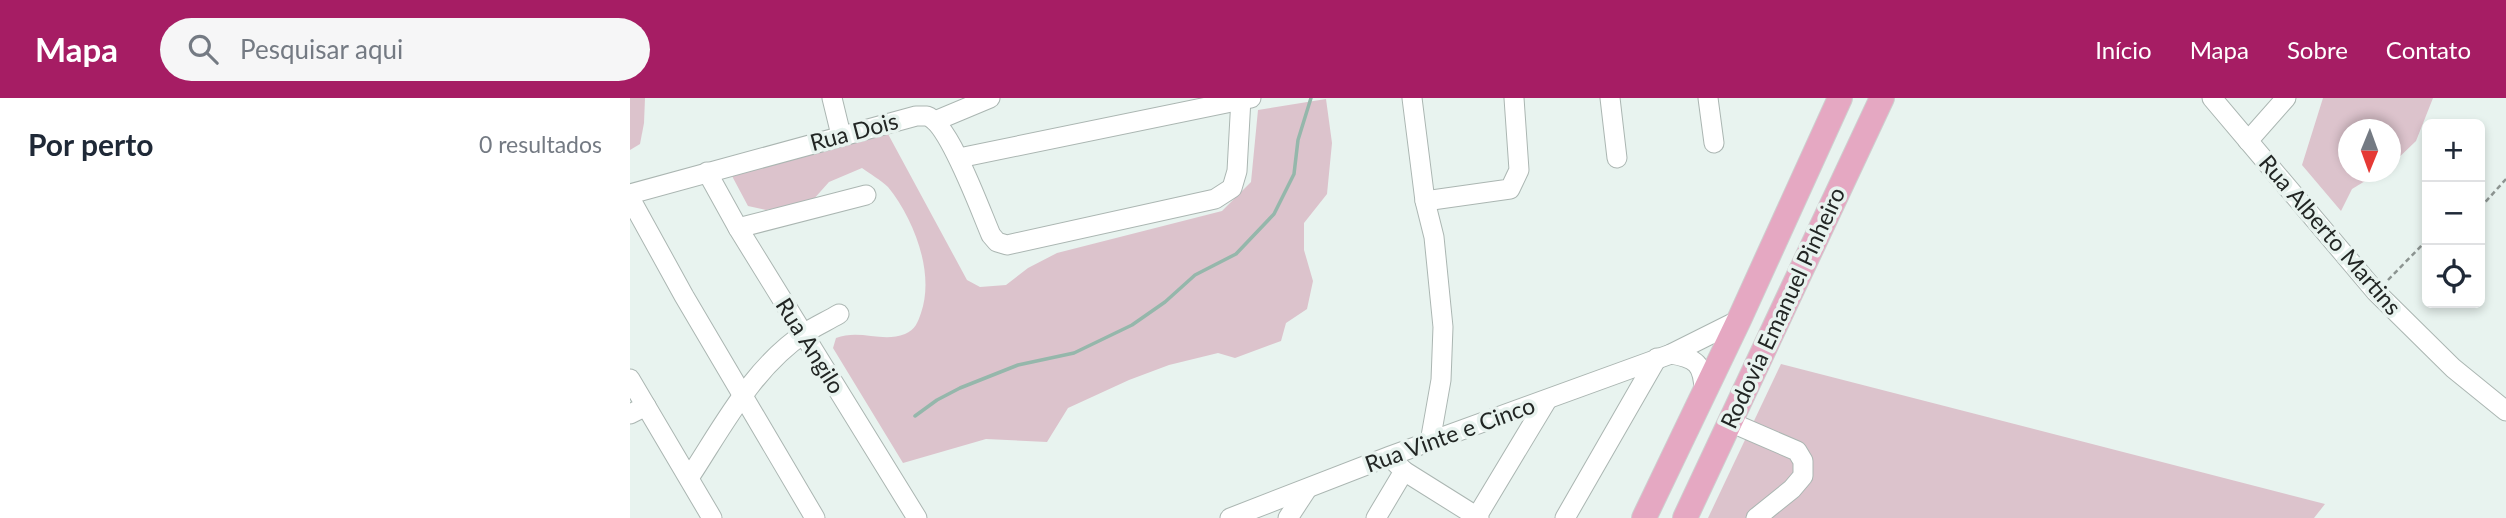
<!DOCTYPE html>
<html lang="pt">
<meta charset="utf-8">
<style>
body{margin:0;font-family:Lato,sans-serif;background:#f6f6f7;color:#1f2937}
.controls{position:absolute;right:21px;top:21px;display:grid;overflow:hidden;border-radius:10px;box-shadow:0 4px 10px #0003}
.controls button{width:63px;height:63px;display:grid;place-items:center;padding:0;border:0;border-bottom:2px solid #e0e1e3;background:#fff;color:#1f2937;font:35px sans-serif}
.compass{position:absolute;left:1708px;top:21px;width:63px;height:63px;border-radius:50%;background:#fff;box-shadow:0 4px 10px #0003;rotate:181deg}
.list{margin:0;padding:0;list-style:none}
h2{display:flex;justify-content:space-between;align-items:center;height:91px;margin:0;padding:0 28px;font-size:30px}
h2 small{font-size:23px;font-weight:400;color:#747a83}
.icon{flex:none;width:38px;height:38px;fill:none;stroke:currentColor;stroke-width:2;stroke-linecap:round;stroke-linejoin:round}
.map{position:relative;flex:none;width:1876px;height:420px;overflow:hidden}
header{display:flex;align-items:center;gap:42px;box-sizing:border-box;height:98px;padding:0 35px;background:#a61d64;color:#fff}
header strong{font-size:33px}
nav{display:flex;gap:38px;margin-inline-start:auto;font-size:24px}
.search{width:490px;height:63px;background:#f6f6f7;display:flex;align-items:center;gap:18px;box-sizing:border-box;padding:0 24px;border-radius:38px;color:#747a83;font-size:26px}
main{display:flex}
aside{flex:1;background:#fff}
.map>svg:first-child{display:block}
.green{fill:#dcc3cc}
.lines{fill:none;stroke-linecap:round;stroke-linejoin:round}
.stream{stroke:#95b7ab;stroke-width:3.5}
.minor-casing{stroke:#abb6b2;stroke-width:21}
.major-casing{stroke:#cecfcf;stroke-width:26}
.path{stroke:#8c9491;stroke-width:2.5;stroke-dasharray:5 3.5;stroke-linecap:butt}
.minor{stroke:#fff;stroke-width:19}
.major{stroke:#e5a8c2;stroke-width:24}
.labels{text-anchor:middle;stroke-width:7;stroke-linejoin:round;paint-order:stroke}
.street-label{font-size:23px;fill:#222624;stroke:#e8f3ef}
</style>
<header>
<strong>Mapa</strong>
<div class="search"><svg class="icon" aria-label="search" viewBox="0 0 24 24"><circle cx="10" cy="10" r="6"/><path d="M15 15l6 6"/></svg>Pesquisar aqui</div>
<nav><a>Início</a><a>Mapa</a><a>Sobre</a><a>Contato</a></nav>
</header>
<main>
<aside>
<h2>Por perto<small>0 resultados</small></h2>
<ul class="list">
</ul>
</aside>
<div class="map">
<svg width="1876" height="420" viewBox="0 0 1876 420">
<rect width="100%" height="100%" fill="#e8f3ef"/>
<g class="green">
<path d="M0,0H15L14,25L10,46L0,52Z"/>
<path d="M1693,0H1803L1786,43L1761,67L1760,32H1718V74H1750L1722,91L1711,113L1672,67Z"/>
<path d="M696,1L702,45L697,96L674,125V152L683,183L677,211L656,225L651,243L605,260L588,255L539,267L499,282L438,310L417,344L356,341L273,365L203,250L206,240C230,231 252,245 275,236C285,232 288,224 291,215C305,175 284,121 258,89C251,82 240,76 232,70L199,84L182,103L136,112L118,108L102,78L258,36L337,182L350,189L376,187L398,170L427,155L592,113L621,84L628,12Z"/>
<path d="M1151,266L1695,406L1684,420H1078Z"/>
</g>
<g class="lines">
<path class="stream" d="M285,318L307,302L330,290L388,267L444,255L502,227L535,204L565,177L606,156L644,116L664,76L668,42L681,0"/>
<g class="minor-casing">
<g id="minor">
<path d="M202,0L211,37"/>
<path d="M782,0L795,103L804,139L813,229L811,282L800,344"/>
<path d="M980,0L987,60"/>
<path d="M1078,0L1084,45"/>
<path d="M1582,0L1746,194L1823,270L1876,313"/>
<path d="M305,23L360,0"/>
<path d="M1618,43L1656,0"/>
<path d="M329,60L621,0"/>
<path d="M77,74L108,130L287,420"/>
<path d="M0,96L286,18C286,18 296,18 297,18C319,25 351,114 361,137L367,144L377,147L585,101L602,90L607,73L611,0"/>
<path d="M0,100L54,198L185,420"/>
<path d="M795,103L880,91L889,72L884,0"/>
<path d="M108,130L236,97"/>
<path d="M1041,256C1066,260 1073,266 1074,292"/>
<path d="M0,281L82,420"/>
<path d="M0,316L16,308"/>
<path d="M1100,324L1167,353L1173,363V378L1162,391L1126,420"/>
<path d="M774,373L849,420"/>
<path d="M59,380C92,330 123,269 175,235C186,228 197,223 209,216"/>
<path d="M600,420L760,358L1041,256L1109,222"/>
<path d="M658,420L677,391"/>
<path d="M746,420L774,373L765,364"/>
<path d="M846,420L917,302"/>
<path d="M935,420L1027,260"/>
</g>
</g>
<g class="major-casing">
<g id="major">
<path d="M1014,420L1109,222L1210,0"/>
<path d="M1055,420L1252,0"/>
</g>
</g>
<g class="path">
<path d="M1850,110L1876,81"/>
<path d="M1758,182L1797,142"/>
</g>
<use href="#minor" class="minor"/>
<use href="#major" class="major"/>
</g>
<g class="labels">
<g class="street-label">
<text transform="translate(224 34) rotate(-15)" y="8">Rua Dois</text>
<text transform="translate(1700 137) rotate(49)" y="8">Rua Alberto Martins</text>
<text transform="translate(1153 210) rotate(-65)" y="8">Rodovia Emanuel Pinheiro</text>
<text transform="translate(180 248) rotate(58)" y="8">Rua Angilo</text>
<text transform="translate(820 337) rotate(-20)" y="8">Rua Vinte e Cinco</text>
</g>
</g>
</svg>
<div class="controls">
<button>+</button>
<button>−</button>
<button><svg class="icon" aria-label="locate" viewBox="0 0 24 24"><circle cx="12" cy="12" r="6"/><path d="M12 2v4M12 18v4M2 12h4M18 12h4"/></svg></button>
</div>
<svg class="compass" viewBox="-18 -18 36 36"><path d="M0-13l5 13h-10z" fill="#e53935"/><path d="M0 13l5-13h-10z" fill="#747a83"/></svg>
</div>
</main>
